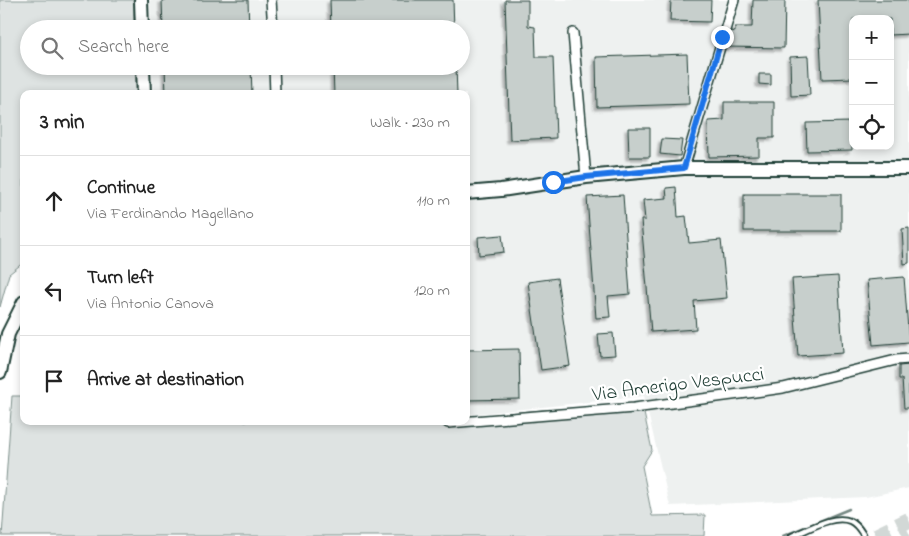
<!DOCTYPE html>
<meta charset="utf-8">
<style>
body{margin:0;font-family:"Indie Flower",sans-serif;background:#f2f2f2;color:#222}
.controls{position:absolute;right:15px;top:15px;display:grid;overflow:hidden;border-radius:10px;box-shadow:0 2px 8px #0003}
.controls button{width:45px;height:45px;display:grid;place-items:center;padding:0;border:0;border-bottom:1px solid #e0e0e0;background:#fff;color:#222;font:25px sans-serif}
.stop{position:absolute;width:15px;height:15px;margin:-11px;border:4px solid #1a73e8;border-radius:50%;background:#fff}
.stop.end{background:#1a73e8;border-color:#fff;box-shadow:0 1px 5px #0008}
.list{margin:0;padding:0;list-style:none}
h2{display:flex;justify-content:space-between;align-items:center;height:65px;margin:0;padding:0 20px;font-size:21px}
h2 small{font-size:16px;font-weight:400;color:#767676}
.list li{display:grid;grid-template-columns:32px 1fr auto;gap:15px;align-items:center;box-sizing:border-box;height:90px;padding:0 20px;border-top:1px solid #e0e0e0}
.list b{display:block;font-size:19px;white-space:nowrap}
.list p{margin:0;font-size:16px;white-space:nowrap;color:#767676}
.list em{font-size:16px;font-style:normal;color:#767676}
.icon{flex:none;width:28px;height:28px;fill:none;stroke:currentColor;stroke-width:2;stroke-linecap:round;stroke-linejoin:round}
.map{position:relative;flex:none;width:909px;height:536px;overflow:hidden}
.search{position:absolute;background:#fff;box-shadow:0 2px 8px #0003;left:20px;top:20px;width:450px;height:55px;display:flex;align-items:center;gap:12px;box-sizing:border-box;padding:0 18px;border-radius:28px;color:#767676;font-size:19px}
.panel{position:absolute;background:#fff;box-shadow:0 2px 8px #0003;left:20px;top:90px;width:450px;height:335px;border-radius:10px}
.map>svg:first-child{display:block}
.built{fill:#eef1f0;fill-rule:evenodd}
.green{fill:#dee3e2;stroke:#7e908b}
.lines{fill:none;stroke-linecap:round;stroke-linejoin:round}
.stream{stroke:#758883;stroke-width:2.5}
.building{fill:#c7cfcc;stroke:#1f3d34;filter:url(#shadow)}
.highway-tunnel{stroke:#d2d8d6;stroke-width:16;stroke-dasharray:16 8;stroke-linecap:butt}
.lane-casing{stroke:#1f3d34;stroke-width:8}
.street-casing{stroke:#1f3d34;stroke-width:12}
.secondary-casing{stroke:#1f3d34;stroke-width:16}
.lane{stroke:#fff;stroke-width:4.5}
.street{stroke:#fff;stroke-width:9}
.secondary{stroke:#fff;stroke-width:12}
.route{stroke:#1a73e8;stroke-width:6}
.labels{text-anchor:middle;stroke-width:4.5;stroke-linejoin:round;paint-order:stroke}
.street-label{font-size:20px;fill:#1f3d34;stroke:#fff}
</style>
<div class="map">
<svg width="909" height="536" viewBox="0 0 909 536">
<defs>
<filter id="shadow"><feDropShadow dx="-3" dy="3" stdDeviation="1" flood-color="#0004"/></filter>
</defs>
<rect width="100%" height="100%" fill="#fff"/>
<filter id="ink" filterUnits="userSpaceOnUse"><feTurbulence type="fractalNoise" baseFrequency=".02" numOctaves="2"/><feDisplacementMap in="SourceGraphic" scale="10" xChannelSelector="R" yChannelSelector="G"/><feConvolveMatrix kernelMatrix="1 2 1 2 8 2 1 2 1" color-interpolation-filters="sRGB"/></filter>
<g filter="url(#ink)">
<path class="built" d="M150,0H909V488L866,497L670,506L644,396L466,415V94H153L152,66H461V29H151ZM853,19H890V146H853Z"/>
<g class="green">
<path d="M0,0H134V29H29V66H136V94H24V262L9,274L0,307Z"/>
<path d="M12,396H24V421H466V417L542,410L642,404L652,450L642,466L652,516L705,515L704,536H2Z"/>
</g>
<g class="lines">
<path class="stream" d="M783,536L849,509"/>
</g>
<g class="building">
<path d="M162,0H248L249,29H163Z"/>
<path d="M330,0H453L454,29H331Z"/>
<path d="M505,0H528V26L535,27L536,57H553L556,138L510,140Z"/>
<path d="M671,0H711L710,22L670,21Z"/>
<path d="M753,0H785L784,48L727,47L731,31L735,32V27H752Z"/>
<path d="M818,0H909V34L890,35V19H853V37H851L853,78L822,79Z"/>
<path d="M687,54L689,104L597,107L596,57Z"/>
<path d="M808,56L810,95L791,96L790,57Z"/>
<path d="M165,66H251L252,94H166Z"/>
<path d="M333,66H456L457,94H334Z"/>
<path d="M759,74H771V85L759,84Z"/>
<path d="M724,102H774V138H759V156L709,157L708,121L724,120Z"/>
<path d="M851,122L852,150L807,151L806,123Z"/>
<path d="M628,128H650V157H629Z"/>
<path d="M662,139L682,140L680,156L660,154Z"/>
<path d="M676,187L678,217L686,216L689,243L721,240L727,298L694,301L696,329L651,332L641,220H645L643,200L667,198L666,188Z"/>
<rect x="744" y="194" width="97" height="37"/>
<path d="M623,195L630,294L608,296L610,317L596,318L587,197Z"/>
<path d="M909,228V263L904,264L902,229Z"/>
<path d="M502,235L504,252L479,255L478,237Z"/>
<path d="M838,276L843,353L798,356L792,279Z"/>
<path d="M904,277L909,342L873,345L867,280Z"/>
<path d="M557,278L570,366L541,370L528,282Z"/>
<path d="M613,333L615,355L600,356L598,334Z"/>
<path d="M519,349L520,399L466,400V350Z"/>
<path d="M909,365V408H904L902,379H899V366Z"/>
</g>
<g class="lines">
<g class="highway-tunnel">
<path d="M876,536L909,520"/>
<path d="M903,536L909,533"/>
</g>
<g class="lane-casing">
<path id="lane" d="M792,536C808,530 833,514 850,521C857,524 860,530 864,536"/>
</g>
<g class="street-casing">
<g id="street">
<path d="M271,0L273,29"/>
<path d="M573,33L586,177"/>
<path d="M274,66L275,94"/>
<path d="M684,168L734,0"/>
<path d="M448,423L634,408L755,392L783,388L896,360L909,359"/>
</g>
</g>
<g class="secondary-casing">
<g id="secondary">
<path d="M141,0L142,29"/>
<path d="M143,66L144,94"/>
<path d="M466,193L501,190L586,177L684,168H909"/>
<path d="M0,372L8,334L24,302"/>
</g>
</g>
<use href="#lane" class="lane"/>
<use href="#street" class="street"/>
<use href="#secondary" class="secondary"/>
</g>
</g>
<g class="lines" filter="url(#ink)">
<path class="route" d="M553,182L586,177L684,168L722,37"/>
</g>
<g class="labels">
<g class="street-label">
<text transform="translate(678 383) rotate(-7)" y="7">Via Amerigo Vespucci</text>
</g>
</g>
</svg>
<div class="controls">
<button>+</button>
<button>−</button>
<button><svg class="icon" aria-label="locate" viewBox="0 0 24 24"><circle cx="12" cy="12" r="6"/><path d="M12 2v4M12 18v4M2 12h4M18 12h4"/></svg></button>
</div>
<div class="stop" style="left:553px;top:182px"></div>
<div class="stop end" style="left:722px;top:37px"></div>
<div class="search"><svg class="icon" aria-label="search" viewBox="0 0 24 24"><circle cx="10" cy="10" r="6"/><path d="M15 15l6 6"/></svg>Search here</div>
<section class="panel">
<h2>3 min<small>Walk · 230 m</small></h2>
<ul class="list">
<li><svg class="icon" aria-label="ahead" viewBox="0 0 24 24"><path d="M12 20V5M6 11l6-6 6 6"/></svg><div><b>Continue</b><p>Via Ferdinando Magellano</p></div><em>110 m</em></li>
<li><svg class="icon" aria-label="left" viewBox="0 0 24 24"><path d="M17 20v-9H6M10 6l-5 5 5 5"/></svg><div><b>Turn left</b><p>Via Antonio Canova</p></div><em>120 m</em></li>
<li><svg class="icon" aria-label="arrive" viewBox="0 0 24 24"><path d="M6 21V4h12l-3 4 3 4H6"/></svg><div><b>Arrive at destination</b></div></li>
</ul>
</section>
</div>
